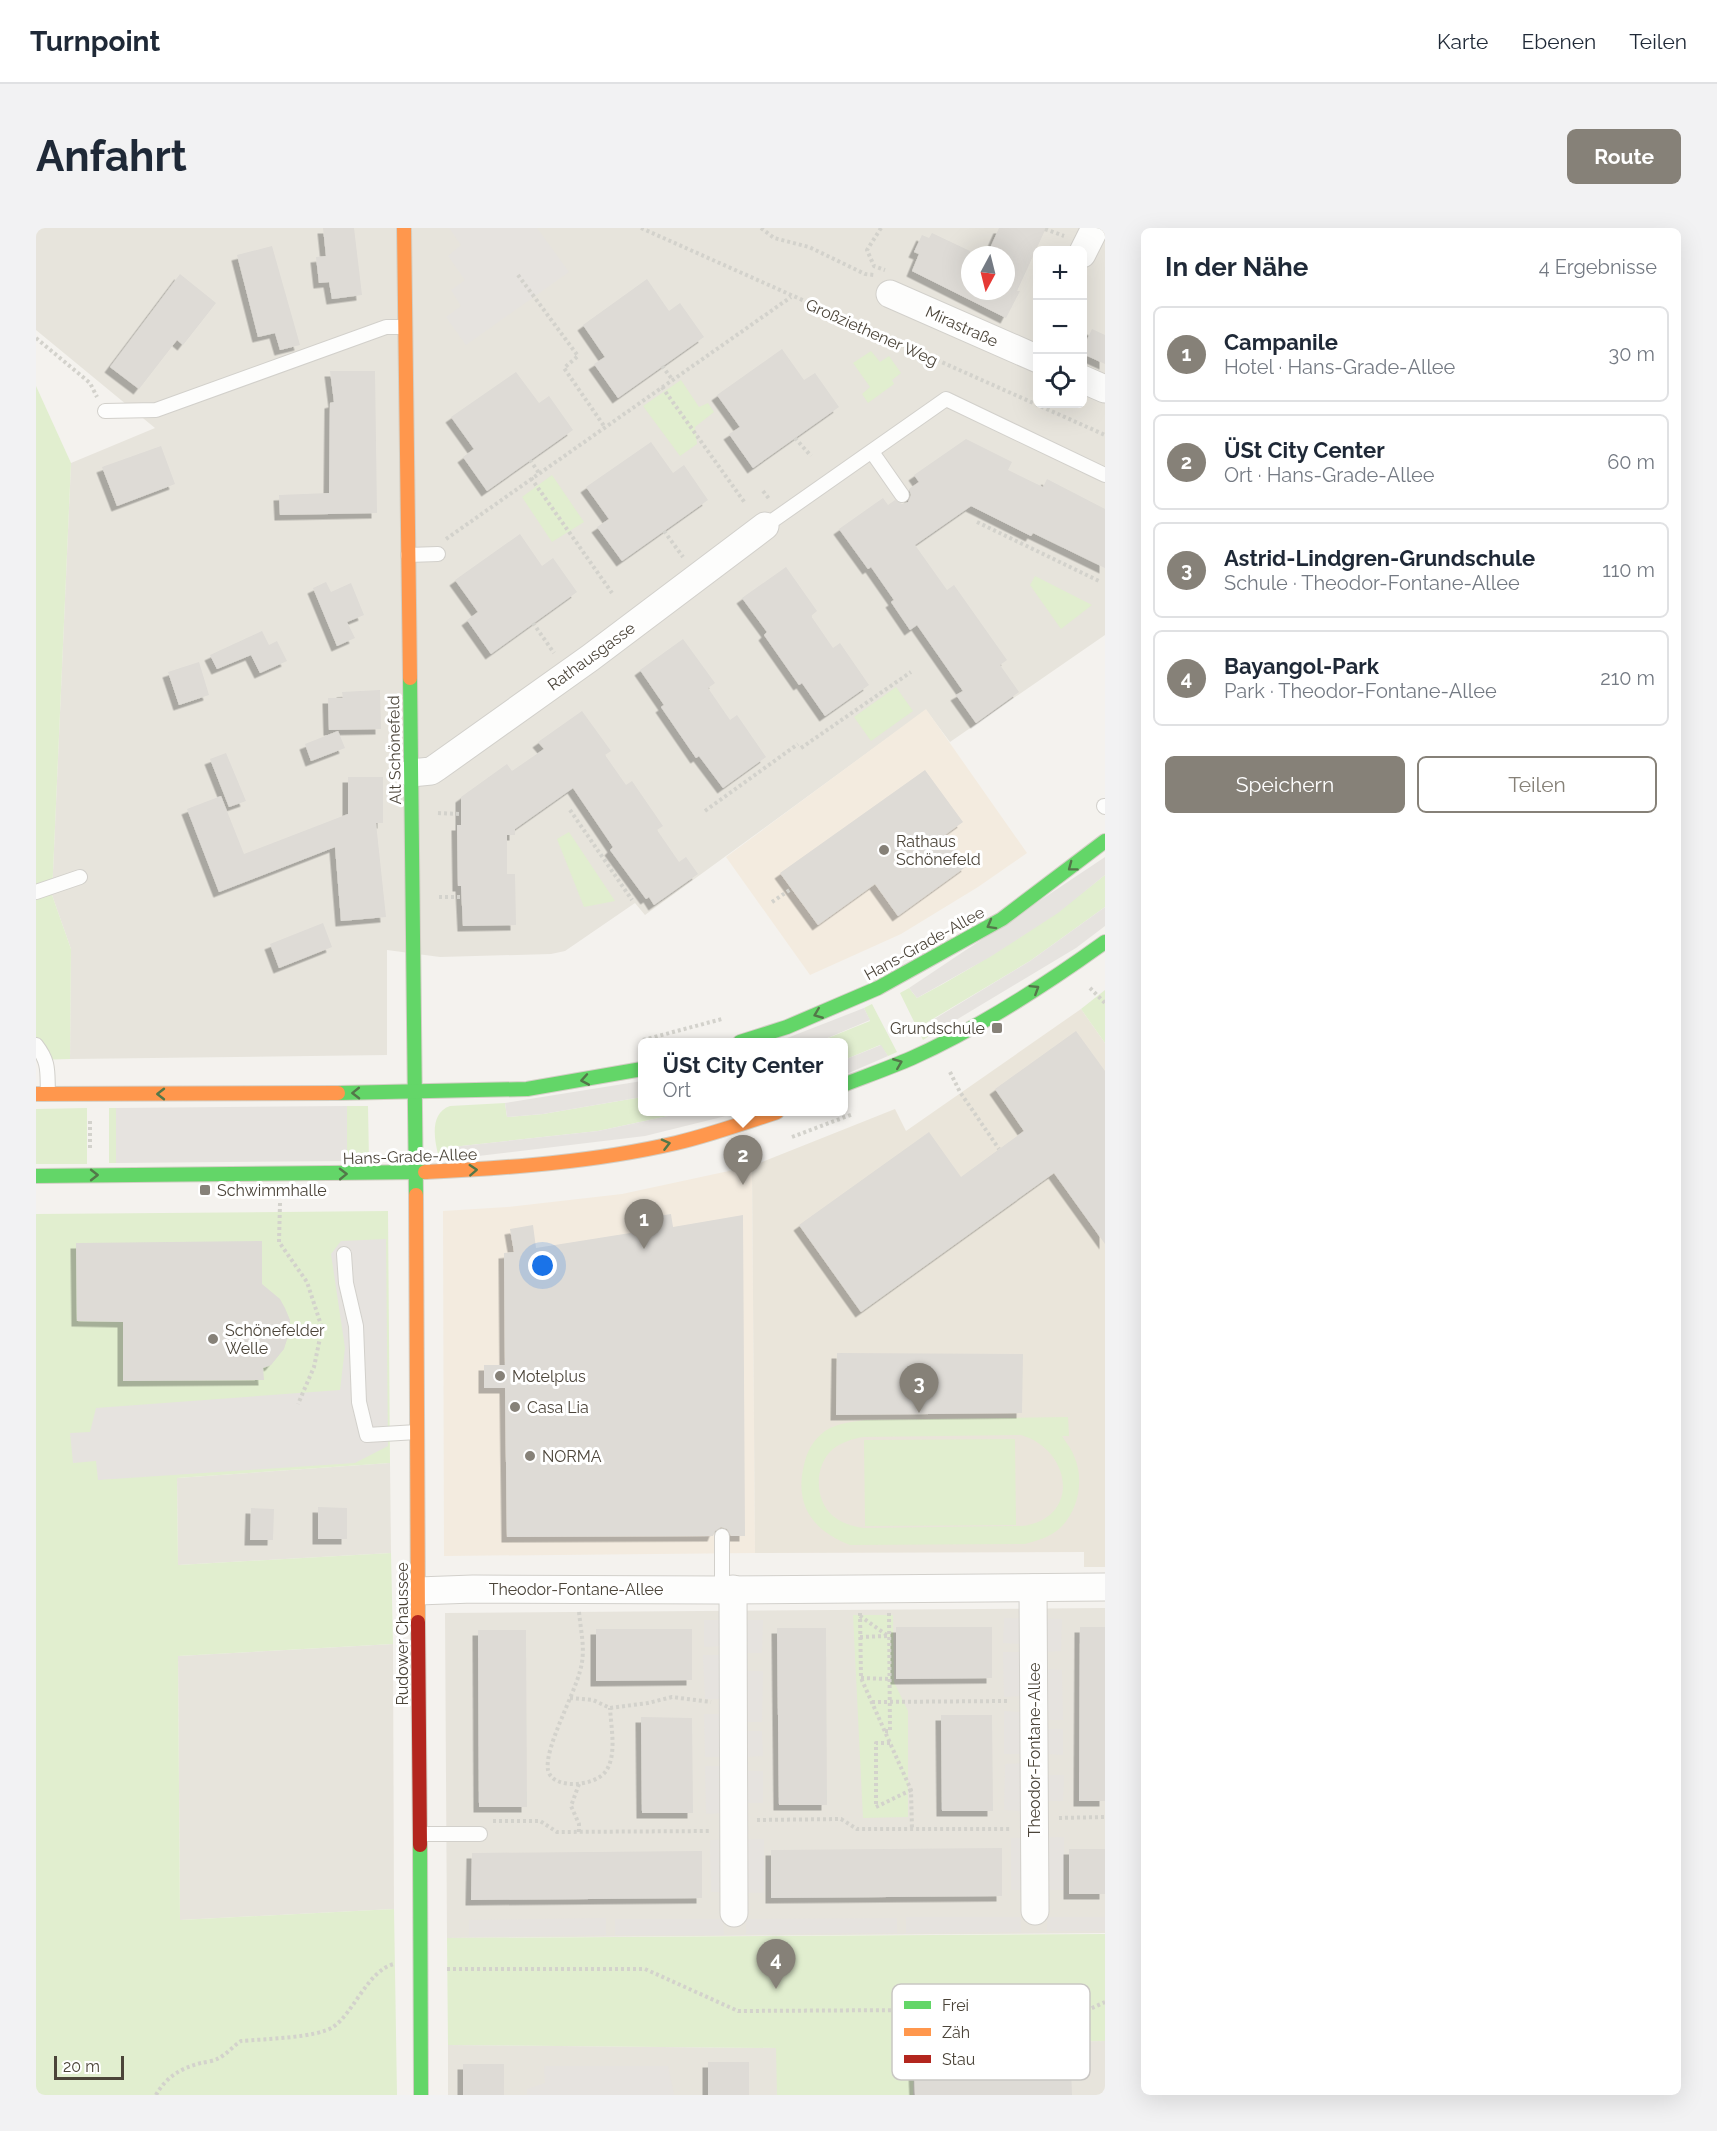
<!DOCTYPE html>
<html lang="de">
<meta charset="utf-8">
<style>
body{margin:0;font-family:Raleway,sans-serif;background:#f2f2f3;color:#1f2937}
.controls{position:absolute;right:18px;top:18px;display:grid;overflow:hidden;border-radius:9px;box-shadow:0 6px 24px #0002}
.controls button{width:54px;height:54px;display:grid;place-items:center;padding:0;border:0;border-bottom:2px solid #e0e1e3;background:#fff;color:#1f2937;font:30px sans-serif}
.compass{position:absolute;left:925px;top:18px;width:54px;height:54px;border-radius:50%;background:#fff;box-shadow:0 6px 24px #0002;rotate:187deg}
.scale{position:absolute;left:18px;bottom:15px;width:70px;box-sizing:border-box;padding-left:6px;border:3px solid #4b4439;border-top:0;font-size:16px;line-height:21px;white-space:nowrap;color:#4b4439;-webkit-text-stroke:4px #fff;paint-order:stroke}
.you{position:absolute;left:507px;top:1038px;width:21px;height:21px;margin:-15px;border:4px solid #fff;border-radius:50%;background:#1a73e8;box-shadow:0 0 0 9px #1a73e833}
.badge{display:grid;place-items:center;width:39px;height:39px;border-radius:50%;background:#868178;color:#fff;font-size:20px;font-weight:700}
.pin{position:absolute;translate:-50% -50px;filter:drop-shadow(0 2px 3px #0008)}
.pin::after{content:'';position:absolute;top:32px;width:21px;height:18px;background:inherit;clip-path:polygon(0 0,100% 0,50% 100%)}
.popup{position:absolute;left:602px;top:810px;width:210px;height:78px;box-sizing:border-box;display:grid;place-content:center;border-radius:9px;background:#fff;filter:drop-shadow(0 2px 4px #0005);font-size:20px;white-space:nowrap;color:#747a83}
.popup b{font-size:22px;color:#1f2937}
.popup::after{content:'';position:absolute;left:50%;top:100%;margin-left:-12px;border:12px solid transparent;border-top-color:#fff}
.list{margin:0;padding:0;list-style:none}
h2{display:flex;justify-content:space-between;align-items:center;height:78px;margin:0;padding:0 24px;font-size:26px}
h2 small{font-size:20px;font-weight:400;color:#747a83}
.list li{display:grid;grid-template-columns:39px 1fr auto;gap:18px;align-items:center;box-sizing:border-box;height:96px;margin:0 12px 12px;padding:0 12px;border:2px solid #e0e1e3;border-radius:9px}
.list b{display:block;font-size:22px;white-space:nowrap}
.list p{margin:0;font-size:20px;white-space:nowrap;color:#747a83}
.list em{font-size:20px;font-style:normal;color:#747a83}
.actions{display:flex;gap:12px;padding:18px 24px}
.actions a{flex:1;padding:14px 0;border:2px solid #868178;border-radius:9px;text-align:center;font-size:21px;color:#868178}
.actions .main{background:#868178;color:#fff}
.icon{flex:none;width:33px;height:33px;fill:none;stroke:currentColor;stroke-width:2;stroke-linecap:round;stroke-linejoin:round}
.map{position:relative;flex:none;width:1069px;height:1867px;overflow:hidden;border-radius:9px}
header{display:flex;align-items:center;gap:36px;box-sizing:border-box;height:84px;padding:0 30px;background:#fff;border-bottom:2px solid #e0e1e3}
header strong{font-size:28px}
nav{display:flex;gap:33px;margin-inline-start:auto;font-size:21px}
.intro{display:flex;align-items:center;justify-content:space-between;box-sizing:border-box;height:144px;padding:0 36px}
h1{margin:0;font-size:42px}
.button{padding:15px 27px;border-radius:9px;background:#868178;color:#fff;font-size:21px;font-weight:700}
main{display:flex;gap:36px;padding:0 36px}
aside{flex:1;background:#fff;border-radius:9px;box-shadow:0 6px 24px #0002}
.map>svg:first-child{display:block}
.residential{fill:#e7e4dc;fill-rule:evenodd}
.commercial{fill:#f3ebdf}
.education{fill:#eae5da}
.green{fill:#e1eecf;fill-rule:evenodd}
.parking{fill:#e6e3df}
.building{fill:#dedbd6;filter:url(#shadow)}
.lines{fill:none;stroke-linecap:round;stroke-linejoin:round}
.lane-casing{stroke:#d2d0cb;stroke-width:16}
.street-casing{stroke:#d2d0cb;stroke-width:29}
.fast-casing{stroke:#d3cfc5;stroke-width:16}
.slow-casing{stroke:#d3cfc5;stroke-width:16}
.jam-casing{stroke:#d3cfc5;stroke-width:16}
.path{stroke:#d3d2cc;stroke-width:4;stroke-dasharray:3 3;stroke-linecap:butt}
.lane{stroke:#fdfdfc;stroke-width:14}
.street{stroke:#fdfdfc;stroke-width:27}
.fast{stroke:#63d668;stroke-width:14}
.slow{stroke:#ff974d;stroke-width:14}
.jam{stroke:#b3261e;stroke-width:14}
.oneway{stroke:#537749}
.poi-dot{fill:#868178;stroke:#fff;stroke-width:2}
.labels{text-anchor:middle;stroke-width:6;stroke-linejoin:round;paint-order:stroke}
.street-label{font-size:16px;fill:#4b4439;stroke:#fff}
.poi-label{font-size:16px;fill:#4b4439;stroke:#fff;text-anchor:start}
.key{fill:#fff;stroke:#c9c7c4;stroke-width:1.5}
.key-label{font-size:16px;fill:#4b4439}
</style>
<header>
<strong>Turnpoint</strong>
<nav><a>Karte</a><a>Ebenen</a><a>Teilen</a></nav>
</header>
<div class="intro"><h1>Anfahrt</h1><a class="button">Route</a></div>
<main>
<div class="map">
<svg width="1069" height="1867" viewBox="0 0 1069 1867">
<defs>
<filter id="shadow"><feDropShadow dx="-5.5" dy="5.5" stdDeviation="0" flood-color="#0004"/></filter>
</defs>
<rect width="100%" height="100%" fill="#f4f2ee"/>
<g class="residential">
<path d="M0,0H1069V407L914,514L890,482L609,687L599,675L529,723L515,726L404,729L351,722V827L34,831L35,721L16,667L35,235L119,200L0,102ZM1002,22H1046V176H1002ZM934,27H970V63H934Z"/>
<path d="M354,1235L355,1325L142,1337L141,1250Z"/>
<path d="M1069,1380V1705L411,1710L409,1385Z"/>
<path d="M357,1416L358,1681L144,1692L142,1428Z"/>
<path d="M1069,1813V1867H877L879,1815Z"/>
<path d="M412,1817L741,1820V1867H412Z"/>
</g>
<g class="commercial">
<path d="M890,481L991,625L942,659L865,706L774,747L690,629Z"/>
<path d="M716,938L719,1325L408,1328L407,983L471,979L586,966Z"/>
</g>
<path class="education" d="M1045,781L1069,815V1339H1048V1324L719,1325L716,938L859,881L870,903Z"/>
<g class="green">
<path d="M835,123L844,134L853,128L865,145L856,152L858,156L832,175L826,166L834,159L817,135Z"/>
<path d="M645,152L663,179L672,175L678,184L659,199L661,216L644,228L607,178Z"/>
<path d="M0,158L35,235L16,667L35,721L34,831L0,832Z"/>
<path d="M516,247L548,294L516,314L486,269Z"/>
<path d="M999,348L1056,377L1025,401L994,357Z"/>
<path d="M860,459L877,483L835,513L818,489Z"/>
<path d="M533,604L579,673L548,679L521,611Z"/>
<path d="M1069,647V679L994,733L890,795L895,807L887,812L864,765L873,760L881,770C948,735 1010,694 1069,647Z"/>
<path d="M1069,762V815L1045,781Z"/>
<path d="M836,776L861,824L852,828L844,817L808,832L807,814H782L834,793L828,780Z"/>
<path d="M606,869V884H651L562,903L416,919L417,931L402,926C398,910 394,885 414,878L469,875L471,889L507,886Z"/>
<path d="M311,878H332L333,933L80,918V935H73V880H80V898L310,896Z"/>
<path d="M51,880V936H0V881Z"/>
<path d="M352,983L354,1235L141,1250L142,1337L355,1325L357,1416L142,1428L144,1692L358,1681L361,1867H0V986Z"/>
<path d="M1032,1189L1033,1208H1026C1030,1215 1036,1221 1038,1228C1049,1252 1042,1284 1023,1301C1014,1309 1000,1313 989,1316L814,1317C777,1303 758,1277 768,1237C771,1223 777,1212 789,1203C801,1195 816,1194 829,1192ZM985,1207C1036,1222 1045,1290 987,1298L827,1300C815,1298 806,1295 797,1288C778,1272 778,1237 797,1221C806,1214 816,1211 827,1209Z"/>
<path d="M979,1211L980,1297L829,1298L828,1212Z"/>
<path d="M817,1387H857L858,1454L872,1483V1589L827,1590Z"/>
<path d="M1069,1706V1813L879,1815L877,1867H741L740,1820L412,1817L411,1710Z"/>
</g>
<g class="parking">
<path d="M413,0H501L533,44L430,117L410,89L425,78L415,62L429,52L412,28L425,17Z"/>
<path d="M1069,629V647L1022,685L954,729L881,770L873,760Z"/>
<path d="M1069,679V698L1040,720L895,807L890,796L994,733Z"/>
<path d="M828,780L834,792L782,814H741Z"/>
<path d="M845,817L852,828L808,847V832Z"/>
<path d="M606,853V869L507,886L471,889L469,875Z"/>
<path d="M311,878V933L80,935V880Z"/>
<path d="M651,884H706L609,908L417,931L416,919L562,903Z"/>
<path d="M350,1011L352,1218L319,1235L62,1252L60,1233L37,1235L34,1205L54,1204L60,1180L304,1162L309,1120L295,1026L305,1013Z"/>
<path d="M968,1390L1026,1391L1025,1423L1010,1424L1009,1441L1026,1442L1027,1492H1011V1501H1027V1527L1011,1526V1547H1028L1027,1573H1010L986,1583L968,1582L969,1536L985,1535V1526H968V1483L985,1484V1468L968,1469L967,1424H984V1416L967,1415Z"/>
<path d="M668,1392H727L726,1425H710V1443H727L726,1494H710L711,1503H726L727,1528L711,1529V1543H727V1575H710L687,1585L670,1586L669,1538H685V1529H669L668,1486H685L686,1471H669L667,1427H685V1418L668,1419Z"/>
<path d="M1028,1609V1662H975V1610Z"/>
<path d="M728,1611V1665L675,1664L674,1612Z"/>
<path d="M870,1689H985V1704L870,1705Z"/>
<rect x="1011" y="1689" width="58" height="14"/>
<path d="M570,1690V1707L433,1709V1692Z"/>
<path d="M861,1690V1705L710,1706V1691Z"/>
<path d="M579,1691H687L688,1707H579Z"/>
<path d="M508,1838H632L638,1867H491V1861L509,1855Z"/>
</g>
<g class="building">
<path d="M287,0H318L326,67L296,71L293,54L283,55L280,29L290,28Z"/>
<path d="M963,0H1010L981,63H984L970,90L876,43L883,26L878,24L886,7L893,10L896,5L934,23V63H970V27H951Z"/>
<path d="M236,18L264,117L244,122L239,105L222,109L201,27Z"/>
<path d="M144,46L180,75L147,117L141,112L103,161L74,139Z"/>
<path d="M611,51L633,83L644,75L668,109L582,170L558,136L569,129L547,97Z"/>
<path d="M1056,101L1069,107V136L1047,126V120Z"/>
<path d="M746,121L768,152L779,145L803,179L717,240L693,206L704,199L681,167Z"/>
<path d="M294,143H339L341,285L244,287L243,267L293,265L294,175L298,174Z"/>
<path d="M480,144L503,175L513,168L537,202L451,263L427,229L438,221L415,189Z"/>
<path d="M930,211L976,234L972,242L1007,259L1011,251L1069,281V340L997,305L995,308L935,278L879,317L911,362L918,357L971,432L964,437L983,464L940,495L920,467L927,463L881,397L874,402L855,374L858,372L835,339L832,341L803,301L847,270L852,277L859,272L866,276L872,274L875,267L873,261L883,254L878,247Z"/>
<path d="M615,214L637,245L648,237L672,272L586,333L561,299L573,291L550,259Z"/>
<path d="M125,218L139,256L81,278L66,239Z"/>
<path d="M484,306L506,338L517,330L541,364L455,426L431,392L442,384L419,352Z"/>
<path d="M750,339L781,383L775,388L797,420L804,415L833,457L789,488L766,455L763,457L728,407L731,404L706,370Z"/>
<path d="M290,354L295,364L315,355L328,387L311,394L319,410L301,418L277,360Z"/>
<path d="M226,403L233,417L241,413L251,433L224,445L215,427L181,441L174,427Z"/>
<path d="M647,411L679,455L672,460L694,492L701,487L730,529L687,560L663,528L660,530L625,479L628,477L604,442Z"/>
<path d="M163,434L173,467L143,477L132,444Z"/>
<path d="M344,462L345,501L293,502L292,470H307L306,464Z"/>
<path d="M546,483L575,523L569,527L590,557L596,553L627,598L621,602L643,634L650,629L662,646L618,677L613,669L610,671L574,622L577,619L537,560L479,601V607H471V646H479L480,697L427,698L425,658H422L421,597H425V569L471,536L476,543L508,521L502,514Z"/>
<path d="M302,503L309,520L275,533L269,516Z"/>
<path d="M190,525L210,573L193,579L174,531Z"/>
<path d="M889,542L927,594L909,607L931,638L862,688L839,656L782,697L744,645Z"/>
<path d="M312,549H347V595H340L350,689L305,693L299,619L183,664L151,581L185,568L208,626L312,586Z"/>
<path d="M287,695L296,719L243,740L234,716Z"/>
<path d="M1040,803L1069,843V1016L1018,945L825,1084L763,997L893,904L925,949L988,903L959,861Z"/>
<path d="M635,986L637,999L707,987L709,1308H695L691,1301L685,1299L679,1303L677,1308L471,1309L469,1160H448V1137H469L468,1025L478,1024L474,1001L497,997L500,1020L613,1002L611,990Z"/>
<path d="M226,1013V1056L244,1071L249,1080L254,1092V1102L248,1121L235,1137L227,1140L228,1152L87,1153V1094L41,1093L40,1015Z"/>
<path d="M801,1125L987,1126L986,1185L800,1187Z"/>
<path d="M282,1279L311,1280V1311H282Z"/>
<path d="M215,1280L238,1281L237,1312H214Z"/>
<path d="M860,1399H956V1450L860,1451Z"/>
<path d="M1044,1399H1069V1573H1043Z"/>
<path d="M741,1400H790L791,1577H743Z"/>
<path d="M560,1401H656V1452L560,1453Z"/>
<path d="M442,1402H490L491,1579H443Z"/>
<path d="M905,1487H956L957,1583H906Z"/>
<path d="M605,1489L656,1490L657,1585H606Z"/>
<path d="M966,1620V1668L735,1670V1622Z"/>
<rect x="1033" y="1621" width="36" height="45"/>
<path d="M666,1623V1670L435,1672L436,1625Z"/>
<rect x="672" y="1834" width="41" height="33"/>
<rect x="427" y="1836" width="41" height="31"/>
<path d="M878,1841H1035L1036,1867H879Z"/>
</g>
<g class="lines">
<g class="lane-casing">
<g id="lane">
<path d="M69,183L120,182L350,99H369"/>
<path d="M836,224L866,267"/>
<path d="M729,298L910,171L1069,247"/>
<path d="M372,327L402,326"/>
<path d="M1068,578L1069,579"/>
<path d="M0,664L44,649"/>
<path d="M0,817C14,835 11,844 12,866"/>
<path d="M308,1026L310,1055L320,1098L323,1174L331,1207L381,1204"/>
<path d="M686,1308V1362"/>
<path d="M384,1606H444"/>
</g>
</g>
<g class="street-casing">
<g id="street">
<path d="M1046,26L1059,0"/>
<path d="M854,66L1002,131"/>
<path d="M1046,151L1069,161"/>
<path d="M375,545L395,543L401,539L554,430L729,298"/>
<path d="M997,1360L999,1683"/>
<path d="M697,1361L698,1685"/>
<path d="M382,1363L437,1361L686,1362L1069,1359"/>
</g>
</g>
<g class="fast-casing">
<g id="fast">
<path d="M374,450L380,967"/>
<path d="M704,814L751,799L842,760L966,691L1069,613"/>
<path d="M807,857C830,848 853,840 876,830C945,799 1008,758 1069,714"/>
<path d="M302,865L491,861L606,841"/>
<path d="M0,948L389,944"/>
<path d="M384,1617L385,1867"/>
</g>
</g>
<g class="slow-casing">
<g id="slow">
<path d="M368,0L374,450"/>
<path d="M0,866L302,865"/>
<path d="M389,944C473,940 558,934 640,915C674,907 708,895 741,884"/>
<path d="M380,967L382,1394"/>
</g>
</g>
<g class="jam-casing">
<path id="jam" d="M382,1394L384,1617"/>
</g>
<g class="path">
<path d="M605,0L1069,207"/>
<path d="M725,0L738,10L773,19L829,46L838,47"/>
<path d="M845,0L831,22L838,38L849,42"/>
<path d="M1009,1L1028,8"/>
<path d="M482,47L542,128L528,140L568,198"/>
<path d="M0,110L54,155L61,169"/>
<path d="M626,138L636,151"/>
<path d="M626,159L709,275"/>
<path d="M759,210L775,228"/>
<path d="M494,232L503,245"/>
<path d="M495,250L576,365"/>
<path d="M727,263L734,272"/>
<path d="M941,294L1063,353"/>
<path d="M628,303L647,329"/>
<path d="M410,311L755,69"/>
<path d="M497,395L518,425"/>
<path d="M765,520L875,444"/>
<path d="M534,582L596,672"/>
<path d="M669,583L762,516"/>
<path d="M402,585L425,586"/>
<path d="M403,669H426"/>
<path d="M736,674L755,661"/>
<path d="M1054,760L1069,775"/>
<path d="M607,812L686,791"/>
<path d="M914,844L924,864L963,921"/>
<path d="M756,909L817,886"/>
<path d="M54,920V892"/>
<path d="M244,975L243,1014L271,1054L286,1100L278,1139L262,1176"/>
<path d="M543,1384C545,1405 550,1423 544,1443C538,1467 508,1521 512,1542C516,1562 559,1559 570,1543C581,1527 575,1499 574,1480"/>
<path d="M824,1385L825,1450L875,1562L876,1601"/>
<path d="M824,1388L852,1408"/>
<path d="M824,1409L852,1408"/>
<path d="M825,1450L853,1451"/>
<path d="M534,1470L557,1472L574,1480L612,1475L636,1469L675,1474"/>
<path d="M836,1474L973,1473"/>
<path d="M849,1503H854L853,1385"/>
<path d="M854,1515H840V1579L875,1562"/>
<path d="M543,1556L535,1578L543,1596V1604"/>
<path d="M1023,1590L1069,1589"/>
<path d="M721,1592L805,1591L821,1601H975"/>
<path d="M457,1593H504L521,1604L675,1603"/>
<path d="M411,1741H609L702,1783L1054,1781L1069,1774"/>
<path d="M120,1867C130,1849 145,1840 165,1835C170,1834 178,1833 183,1830C191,1826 197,1818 205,1813C227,1811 280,1810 297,1799C317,1786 332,1742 358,1736"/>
</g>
<use href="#lane" class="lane"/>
<use href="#street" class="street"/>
<use href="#fast" class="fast"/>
<use href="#slow" class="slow"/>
<use href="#jam" class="jam"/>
</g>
<defs><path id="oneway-chevron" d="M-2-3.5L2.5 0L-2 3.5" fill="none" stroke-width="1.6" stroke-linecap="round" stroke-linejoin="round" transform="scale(1.5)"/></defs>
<g class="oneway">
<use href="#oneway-chevron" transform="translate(1036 639) rotate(143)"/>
<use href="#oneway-chevron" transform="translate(955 697) rotate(151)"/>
<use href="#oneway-chevron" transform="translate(999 761) rotate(-32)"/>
<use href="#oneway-chevron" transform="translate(782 786) rotate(158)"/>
<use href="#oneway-chevron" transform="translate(862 835) rotate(-22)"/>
<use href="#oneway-chevron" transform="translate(549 852) rotate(170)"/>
<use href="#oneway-chevron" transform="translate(320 865) rotate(179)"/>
<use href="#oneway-chevron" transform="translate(125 866) rotate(-180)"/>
<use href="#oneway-chevron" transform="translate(630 916) rotate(-14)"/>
<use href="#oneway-chevron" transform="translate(437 942) rotate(-3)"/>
<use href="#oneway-chevron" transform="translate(307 946) rotate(-1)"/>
<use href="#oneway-chevron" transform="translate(58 947)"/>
</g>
<g class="poi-dot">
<circle cx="848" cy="622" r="6"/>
<rect x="955" y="794" width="12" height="12" rx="3"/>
<rect x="163" y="956" width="12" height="12" rx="3"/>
<circle cx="177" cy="1111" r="6"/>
<circle cx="464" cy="1148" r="6"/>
<circle cx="479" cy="1179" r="6"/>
<circle cx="494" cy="1228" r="6"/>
</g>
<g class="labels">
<g class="street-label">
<text transform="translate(926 98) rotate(24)" y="6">Mirastraße</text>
<text transform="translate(836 104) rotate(24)" y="6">Großziethener Weg</text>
<text transform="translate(555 428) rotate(-36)" y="6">Rathausgasse</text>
<text transform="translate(358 522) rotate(-91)" y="6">Alt Schönefeld</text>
<text transform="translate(888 715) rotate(-29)" y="6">Hans-Grade-Allee</text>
<text transform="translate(374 928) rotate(-2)" y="6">Hans-Grade-Allee</text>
<text x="540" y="1367">Theodor-Fontane-Allee</text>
<text transform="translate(366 1406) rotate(-90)" y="6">Rudower Chaussee</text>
<text transform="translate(998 1522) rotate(-90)" y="6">Theodor-Fontane-Allee</text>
</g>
<g class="poi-label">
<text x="860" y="619">Rathaus<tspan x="860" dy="18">Schönefeld</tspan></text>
<text x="949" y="806" text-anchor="end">Grundschule</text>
<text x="181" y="968">Schwimmhalle</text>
<text x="189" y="1108">Schönefelder<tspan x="189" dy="18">Welle</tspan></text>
<text x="476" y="1154">Motelplus</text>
<text x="491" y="1185">Casa Lia</text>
<text x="506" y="1234">NORMA</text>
</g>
</g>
<rect x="856" y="1756" width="198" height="96" rx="9" class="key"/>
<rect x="868" y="1773" width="27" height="8" fill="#63d668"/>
<rect x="868" y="1800" width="27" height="8" fill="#ff974d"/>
<rect x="868" y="1827" width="27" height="8" fill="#b3261e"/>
<g class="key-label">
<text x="906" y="1783">Frei</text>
<text x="906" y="1810">Zäh</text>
<text x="906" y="1837">Stau</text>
</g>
</svg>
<div class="controls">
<button>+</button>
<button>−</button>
<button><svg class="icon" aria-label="locate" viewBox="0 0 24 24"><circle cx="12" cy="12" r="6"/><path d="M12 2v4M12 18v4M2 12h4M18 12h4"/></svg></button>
</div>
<svg class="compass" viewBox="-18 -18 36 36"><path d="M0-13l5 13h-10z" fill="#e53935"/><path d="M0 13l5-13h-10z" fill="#747a83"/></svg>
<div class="scale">20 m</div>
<div class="you"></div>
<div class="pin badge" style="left:608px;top:1021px">1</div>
<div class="pin badge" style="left:707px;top:957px">2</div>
<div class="popup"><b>ÜSt City Center</b>Ort</div>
<div class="pin badge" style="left:883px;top:1185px">3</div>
<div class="pin badge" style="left:740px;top:1761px">4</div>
</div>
<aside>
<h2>In der Nähe<small>4 Ergebnisse</small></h2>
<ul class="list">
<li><span class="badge">1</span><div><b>Campanile</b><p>Hotel · Hans-Grade-Allee</p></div><em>30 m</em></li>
<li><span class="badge">2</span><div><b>ÜSt City Center</b><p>Ort · Hans-Grade-Allee</p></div><em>60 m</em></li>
<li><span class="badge">3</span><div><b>Astrid-Lindgren-Grundschule</b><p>Schule · Theodor-Fontane-Allee</p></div><em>110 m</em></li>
<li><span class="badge">4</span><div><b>Bayangol-Park</b><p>Park · Theodor-Fontane-Allee</p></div><em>210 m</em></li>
</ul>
<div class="actions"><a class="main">Speichern</a><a>Teilen</a></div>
</aside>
</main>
